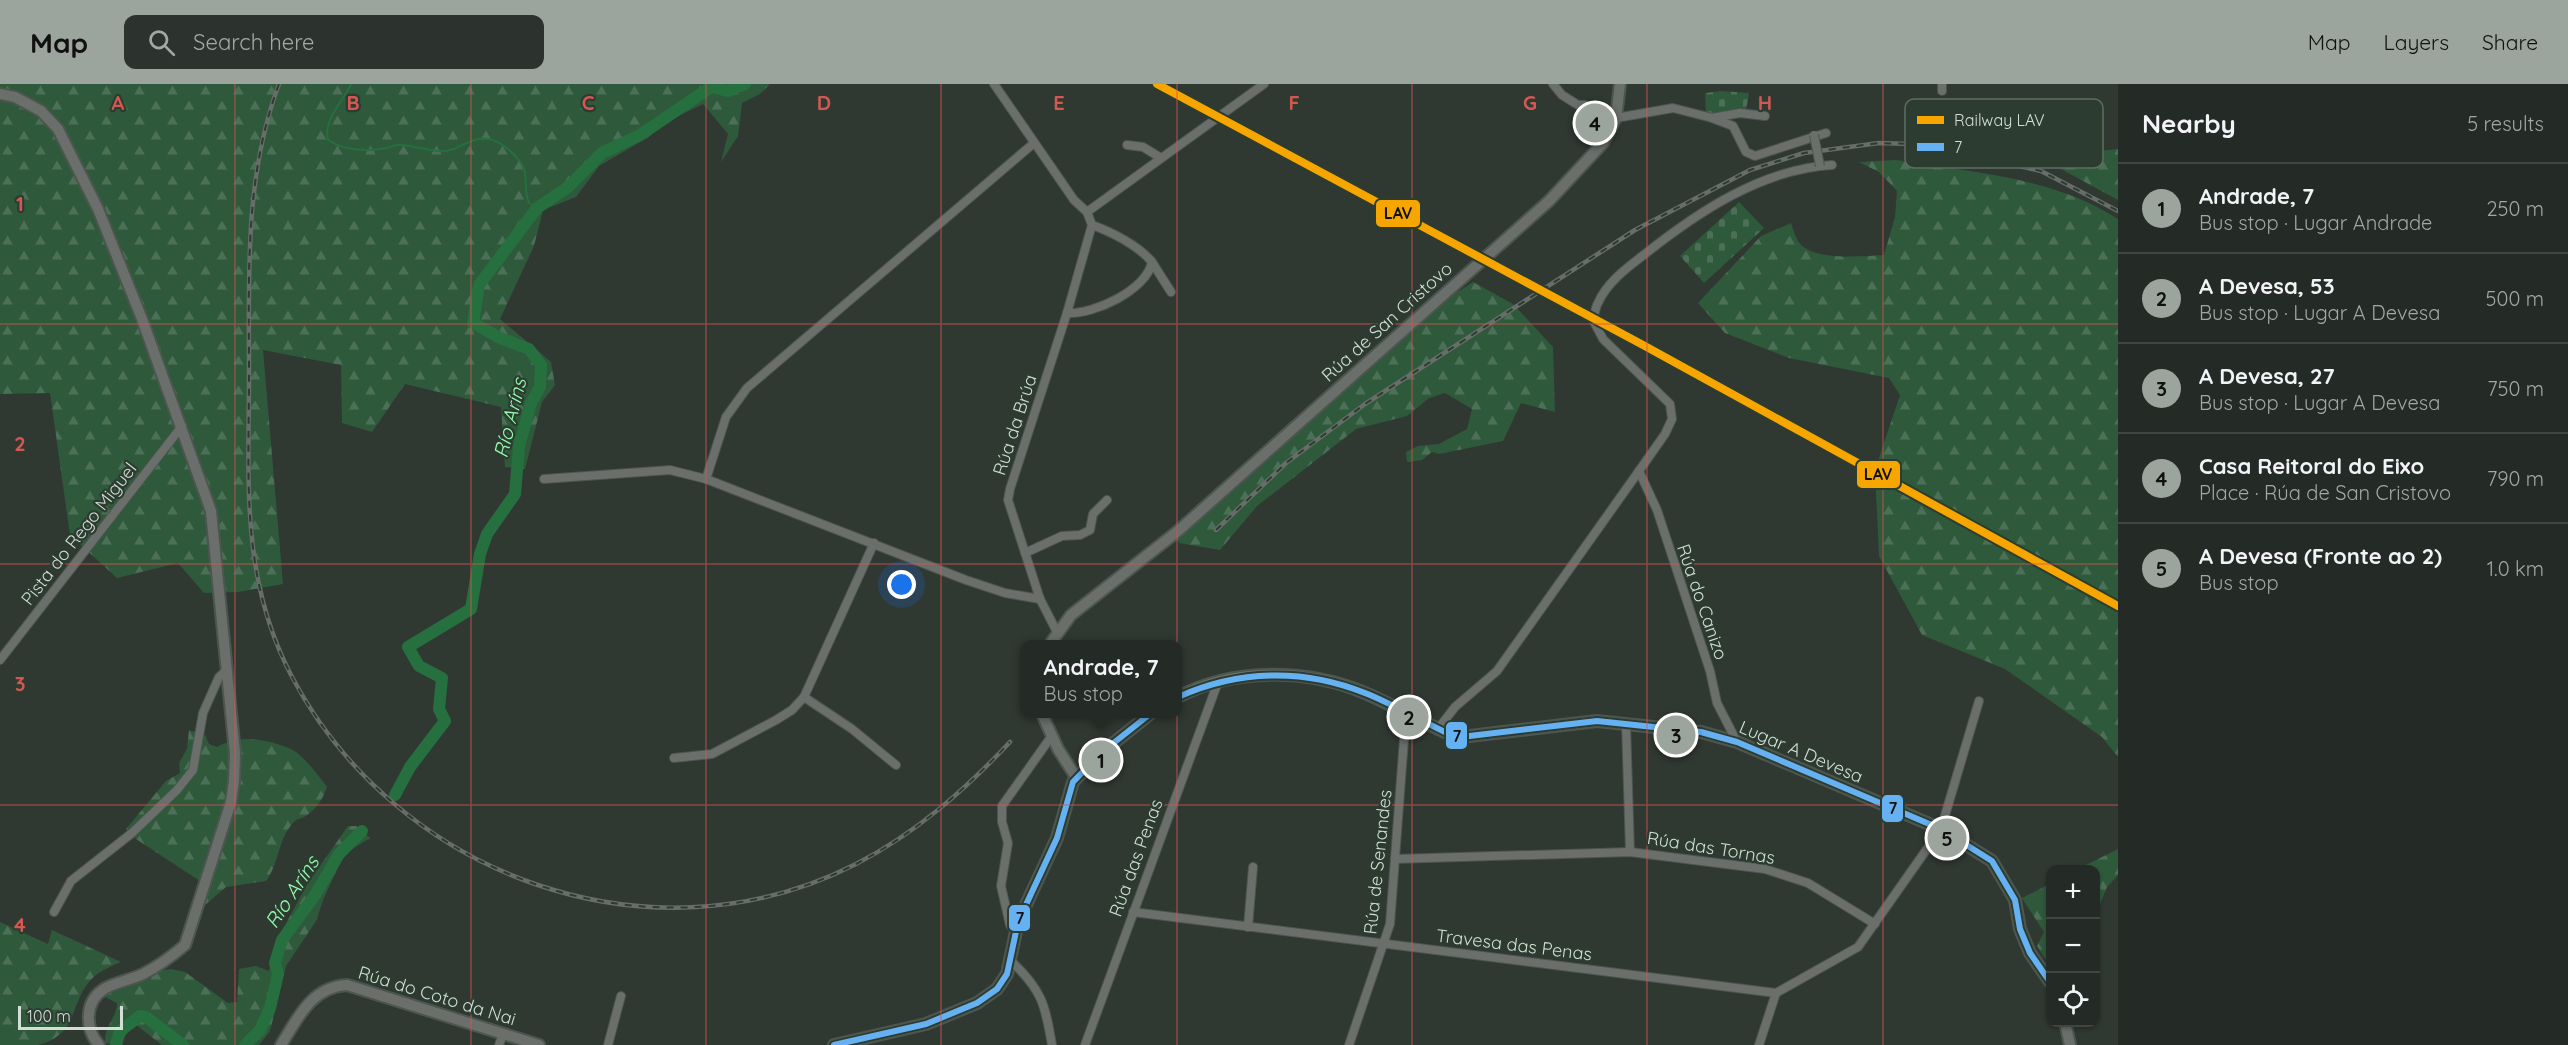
<!DOCTYPE html>
<meta charset="utf-8">
<style>
body{margin:0;font-family:Quicksand,sans-serif;background:#2c322e;color:#f1f3f6}
.controls{position:absolute;right:18px;bottom:18px;display:grid;overflow:hidden;border-radius:12px;box-shadow:0 2px 4px #0004}
.controls button{width:54px;height:54px;display:grid;place-items:center;padding:0;border:0;border-bottom:2px solid #414643;background:#242a26;color:#f1f3f6;font:30px sans-serif}
.scale{position:absolute;left:18px;bottom:15px;width:105px;box-sizing:border-box;padding-left:6px;border:3px solid #d4ded6;border-top:0;font-size:16px;line-height:21px;white-space:nowrap;color:#d4ded6;-webkit-text-stroke:4px #2c3c30;paint-order:stroke}
.you{position:absolute;left:902px;top:501px;width:21px;height:21px;margin:-15px;border:4px solid #fff;border-radius:50%;background:#1a73e8;box-shadow:0 0 0 9px #1a73e833}
.badge{display:grid;place-items:center;width:39px;height:39px;border-radius:50%;background:#9ba49d;color:#111;font-size:20px;font-weight:700}
.pin{position:absolute;translate:-50% -50%;border:3px solid #fff;box-shadow:0 2px 6px #0006}
.popup{position:absolute;left:1020px;top:556px;width:162px;height:78px;box-sizing:border-box;display:grid;place-content:center;border-radius:12px;background:#242a26;filter:drop-shadow(0 2px 4px #0005);font-size:20px;white-space:nowrap;color:#a3a7a7}
.popup b{font-size:22px;color:#f1f3f6}
.popup::after{content:'';position:absolute;left:50%;top:100%;margin-left:-12px;border:12px solid transparent;border-top-color:#242a26}
.list{margin:0;padding:0;list-style:none}
h2{display:flex;justify-content:space-between;align-items:center;height:78px;margin:0;padding:0 24px;font-size:26px}
h2 small{font-size:20px;font-weight:400;color:#a3a7a7}
.list li{display:grid;grid-template-columns:39px 1fr auto;gap:18px;align-items:center;box-sizing:border-box;height:90px;padding:0 24px;border-top:2px solid #414643}
.list b{display:block;font-size:22px;white-space:nowrap}
.list p{margin:0;font-size:20px;white-space:nowrap;color:#a3a7a7}
.list em{font-size:20px;font-style:normal;color:#a3a7a7}
.icon{flex:none;width:33px;height:33px;fill:none;stroke:currentColor;stroke-width:2;stroke-linecap:round;stroke-linejoin:round}
.map{position:relative;flex:none;width:2118px;height:961px;overflow:hidden}
header{display:flex;align-items:center;gap:36px;box-sizing:border-box;height:84px;padding:0 30px;background:#9ba49d;color:#111}
header strong{font-size:28px}
nav{display:flex;gap:33px;margin-inline-start:auto;font-size:21px}
.search{width:420px;height:54px;background:#2c322e;display:flex;align-items:center;gap:15px;box-sizing:border-box;padding:0 21px;border-radius:12px;color:#a3a7a7;font-size:22px}
main{display:flex}
aside{flex:1;background:#242a26}
.map>svg:first-child{display:block}
.forest{fill:url(#forest-firs)}
.cemetery{fill:url(#cemetery-stones)}
.lines{fill:none;stroke-linecap:round;stroke-linejoin:round}
.stream{stroke:#26703f;stroke-width:2}
.river{stroke:#26703f;stroke-width:12}
.street-casing{stroke:#4d554f;stroke-width:10}
.secondary-casing{stroke:#4d554f;stroke-width:14}
.street{stroke:#6a6f6b;stroke-width:8}
.secondary{stroke:#6a6f6b;stroke-width:10}
.rail-casing{stroke:#676d68;stroke-width:4.5}
.rail{stroke:#2c3c30;stroke-width:2;stroke-dasharray:7;stroke-linecap:butt}
.street-bridge-casing{stroke:#4d554f;stroke-width:10;stroke-linecap:butt}
.street-bridge{stroke:#6a6f6b;stroke-width:8}
.bus-1-casing{stroke:#2c3c30;stroke-width:10}
.bus-1{stroke:#66b1f2;stroke-width:6}
.rail-1-casing{stroke:#2c3c30;stroke-width:12}
.rail-1{stroke:#f7a600;stroke-width:8}
.grid{fill:none;stroke:#d65654;stroke-width:1.5;stroke-opacity:0.55}
.labels{text-anchor:middle;stroke-width:4.5;stroke-linejoin:round;paint-order:stroke}
.street-label{font-size:18px;fill:#d4ded6;stroke:#2c3c30}
.water-label{font-size:20px;font-style:italic;fill:#96feb1;stroke:#2c3c30}
.key{fill:#2c3c30;stroke:#5e6d62;stroke-width:1.5}
.key-label{font-size:16px;fill:#d4ded6}
.grid-label{font-size:20px;text-anchor:middle;font-weight:bold;fill:#d65654;stroke:#2c3c30;stroke-width:4.5;stroke-linejoin:round;paint-order:stroke}
.line-badge{stroke:#2c3c30;stroke-width:2}
.pale-badge-label{font-size:16px;text-anchor:middle;font-weight:bold;fill:#111}
</style>
<header>
<strong>Map</strong>
<div class="search"><svg class="icon" aria-label="search" viewBox="0 0 24 24"><circle cx="10" cy="10" r="6"/><path d="M15 15l6 6"/></svg>Search here</div>
<nav><a>Map</a><a>Layers</a><a>Share</a></nav>
</header>
<main>
<div class="map">
<svg width="2118" height="961" viewBox="0 0 2118 961">
<defs>
<pattern id="forest-firs" width="22" height="20" patternUnits="userSpaceOnUse" patternTransform="scale(1.5)"><rect width="22" height="20" fill="#2f593b"/><path d="M5 1l3.5 6h-7zM16 11l3.5 6h-7z" fill="#4c7057"/></pattern>
<pattern id="cemetery-stones" width="16" height="16" patternUnits="userSpaceOnUse" patternTransform="scale(1.5)"><rect width="16" height="16" fill="#2f593b"/><path d="M2 7V4a2 2 0 0 1 4 0v3zM10 15v-3a2 2 0 0 1 4 0v3z" fill="#4c7057"/></pattern>
</defs>
<rect width="100%" height="100%" fill="#303832"/>
<g class="forest">
<path d="M0,0H770L760,10L742,19L738,52L721,78L728,50L703,20L670,36L647,54L599,82L576,113L543,126L534,162L500,235L551,278L555,301L542,318L525,385L505,383L501,323L405,300L372,348L342,339L341,281L263,266L283,500L238,508L204,509L178,479L117,494L70,451L50,309L0,310Z"/>
<path d="M2118,65V116L2059,84L2091,68Z"/>
<path d="M1896,76C1970,88 2054,93 2118,135V673L2102,653L2005,585L1922,551L1879,472L1875,386L1900,311L1889,294L1789,274L1725,249L1698,219L1761,152L1791,139C1793,145 1795,152 1798,157C1811,178 1863,172 1884,171L1895,133L1897,107L1879,88L1859,78Z"/>
<path d="M1473,198L1513,220L1553,263L1555,328L1521,319L1503,357L1439,370L1432,368L1422,376L1407,378L1406,368L1418,362L1439,360L1467,345L1472,325L1445,309L1429,314L1407,332L1356,345L1257,422L1220,466L1179,459L1177,454L1416,241L1450,213Z"/>
<path d="M189,646L205,651L209,660L217,663C238,650 269,655 291,665C303,671 319,692 327,703C323,715 315,727 304,733C301,735 298,734 295,737C278,753 279,780 266,797L226,803L205,821L198,812L200,797L136,755L126,745L166,697L180,689L179,679L187,665Z"/>
<path d="M348,742H356L370,754L344,770L323,816L316,837L286,882L270,947L259,961H162L135,940L123,954L122,961L105,959C104,941 117,934 117,919L105,913L107,908L133,901L156,887L171,885L185,888L228,919L237,918L239,885L256,882L269,887L278,854L308,799Z"/>
<path d="M2118,765V791L2107,803L2096,830V786L2078,785Z"/>
<path d="M2050,800V876L2048,879L2037,862L2044,848L2022,814Z"/>
<path d="M0,838L48,860L52,846L121,878C109,883 97,888 89,898C70,920 78,951 38,961C26,961 12,961 0,961Z"/>
</g>
<g class="cemetery">
<path d="M1721,7L1749,9L1746,26L1706,30L1705,9Z"/>
<path d="M1739,118L1764,144L1704,199L1680,172Z"/>
</g>
<g class="lines">
<g class="stream">
<path d="M351,0C343,18 323,35 328,56C342,66 363,67 381,65C387,65 392,61 399,61C414,61 429,68 445,67C456,66 464,59 475,56C493,50 511,65 521,79C529,90 523,107 529,119"/>
<path d="M531,120L537,124"/>
</g>
<g class="river">
<path d="M395,711L410,683L445,637L439,625L442,594L419,582L408,563L471,525L480,470L487,450L515,410L519,362L531,319L540,303L541,281L529,265L500,254L473,239L479,201L537,124L567,104L602,69L640,51L711,3L728,7L745,0"/>
<path d="M116,961L120,947L140,932L146,933L183,961"/>
<path d="M245,961L260,946L270,924L278,890L275,879L282,856L315,811L339,770L362,747"/>
</g>
<g class="street-casing">
<g id="street">
<path d="M994,0L1074,116L1087,128L1092,141"/>
<path d="M1553,0L1562,11L1578,21H1585L1616,34L1673,24L1712,34L1733,42L1746,68L1755,72L1826,49"/>
<path d="M1942,0V7"/>
<path d="M1712,34L1740,29L1765,32"/>
<path d="M1127,61L1143,63L1161,74"/>
<path d="M1087,128L1264,0"/>
<path d="M1152,178L1171,208"/>
<path d="M1067,229C1093,231 1147,206 1152,178C1139,162 1112,148 1092,141"/>
<path d="M1639,387L1657,426L1710,587L1717,619L1737,658"/>
<path d="M544,395L670,386L706,395L966,496L1005,509L1040,515"/>
<path d="M706,395L726,333L747,304L1034,59"/>
<path d="M1025,469L1062,452L1080,451L1090,446L1093,430L1107,416"/>
<path d="M1057,548L1040,515L1008,416L1010,405L1067,229L1092,141"/>
<path d="M0,576L182,342"/>
<path d="M804,613L852,645L896,681"/>
<path d="M1626,639L1630,768"/>
<path d="M1438,645L1455,623L1497,587L1639,387L1665,350L1672,335L1670,320L1603,255L1593,236C1595,231 1595,224 1598,219C1607,198 1628,183 1645,170C1698,128 1762,85 1832,81"/>
<path d="M674,674L712,670L776,636L792,626L804,613L874,459"/>
<path d="M1395,775L1630,768L1765,785L1808,799L1875,840"/>
<path d="M54,828L71,797L132,749L177,706L193,686L203,629L219,593L227,586"/>
<path d="M1133,828L1776,909"/>
<path d="M1248,843L1253,783"/>
<path d="M1016,848L1010,841L1001,802L1008,759L1002,738V722L1051,653"/>
<path d="M1011,877C1042,906 1045,920 1052,961"/>
<path d="M499,961L503,950"/>
<path d="M608,961L621,912"/>
<path d="M1085,961L1218,598"/>
<path d="M1349,961L1390,840L1406,629"/>
<path d="M1759,961L1776,909L1858,863L1941,745L1979,617"/>
</g>
</g>
<g class="secondary-casing">
<g id="secondary">
<path d="M0,10L15,13L41,27L58,45L98,125L142,235L211,427L235,669L234,697L231,718L185,861C172,872 159,882 143,890C131,896 115,898 104,905C84,918 85,945 99,961"/>
<path d="M1050,560L1071,531L1178,447L1549,117L1603,59L1616,34L1620,0"/>
<path d="M1178,613C1233,584 1307,584 1365,609C1393,621 1420,637 1447,649L1461,653L1597,637L1701,648L1737,658L1941,745L1992,777L2015,816L2020,845L2030,869L2050,898"/>
<path d="M1042,630L1058,665L1076,693"/>
<path d="M2065,938L2070,961"/>
<path d="M281,961C298,934 311,903 347,901L539,961"/>
<path d="M834,961L926,940L977,919L997,905L1007,890L1018,838L1057,754L1073,698L1101,669L1150,630"/>
</g>
</g>
<use href="#street" class="street"/>
<use href="#secondary" class="secondary"/>
<g class="rail-casing">
<g id="rail">
<path d="M279,0C244,93 249,193 249,290C249,396 240,493 291,591C396,792 650,885 856,780C916,749 965,706 1010,658"/>
<path d="M1216,446L1286,379L1365,320L1635,146L1750,86L1804,69L1879,59L1911,60L1948,65L2041,87L2118,127"/>
</g>
</g>
<use href="#rail" class="rail"/>
<g class="street-bridge-casing">
<path id="street-bridge" d="M1814,51L1820,82"/>
</g>
<use href="#street-bridge" class="street-bridge"/>
<g class="bus-1-casing">
<g id="bus-1">
<path d="M1178,613C1238,586 1303,584 1365,609C1393,620 1419,636 1447,649L1461,653L1597,637L1701,648L1737,658L1941,745L1992,777L2015,816L2020,845L2030,869L2050,898"/>
<path d="M834,961L926,940L977,919L997,905L1007,890L1018,838L1057,754L1073,698L1101,669L1150,630"/>
</g>
</g>
<use href="#bus-1" class="bus-1"/>
<g class="rail-1-casing">
<path id="rail-1" d="M1157,0L1643,261L2118,522"/>
</g>
<use href="#rail-1" class="rail-1"/>
</g>
<path class="grid" d="M235,0V961M471,0V961M706,0V961M941,0V961M1177,0V961M1412,0V961M1647,0V961M1883,0V961M0,240H2118M0,480H2118M0,721H2118"/>
<g class="labels">
<g class="street-label">
<text transform="translate(1387 238) rotate(-42)" y="6">Rúa de San Cristovo</text>
<text transform="translate(1015 341) rotate(-72)" y="6">Rúa da Brúa</text>
<text transform="translate(79 450) rotate(-52)" y="6">Pista do Rego Miguel</text>
<text transform="translate(1702 518) rotate(71)" y="6">Rúa do Canizo</text>
<text transform="translate(1801 668) rotate(23)" y="6">Lugar A Devesa</text>
<text transform="translate(1711 764) rotate(9)" y="6">Rúa das Tornas</text>
<text transform="translate(1136 774) rotate(-70)" y="6">Rúa das Penas</text>
<text transform="translate(1378 778) rotate(-84)" y="6">Rúa de Senandes</text>
<text transform="translate(1514 861) rotate(7)" y="6">Travesa das Penas</text>
<text transform="translate(437 912) rotate(17)" y="6">Rúa do Coto da Nai</text>
</g>
<g class="water-label">
<text transform="translate(510 334) rotate(-76)" y="7">Río Aríns</text>
<text transform="translate(292 808) rotate(-57)" y="7">Río Aríns</text>
</g>
</g>
<rect x="1905" y="15" width="198" height="69" rx="9" class="key"/>
<rect x="1917" y="32" width="27" height="8" fill="#f7a600"/>
<rect x="1917" y="59" width="27" height="8" fill="#66b1f2"/>
<g class="key-label">
<text x="1954" y="42">Railway LAV</text>
<text x="1954" y="69">7</text>
</g>
<g class="grid-label">
<text x="118" y="26">A</text>
<text x="353" y="26">B</text>
<text x="588" y="26">C</text>
<text x="824" y="26">D</text>
<text x="1059" y="26">E</text>
<text x="1294" y="26">F</text>
<text x="1530" y="26">G</text>
<text x="1765" y="26">H</text>
<text x="20" y="127">1</text>
<text x="20" y="367">2</text>
<text x="20" y="607">3</text>
<text x="20" y="848">4</text>
</g>
<g class="line-badge">
<rect x="1375" y="115" width="46" height="29" rx="6" fill="#f7a600"/>
<rect x="1856" y="376" width="45" height="29" rx="6" fill="#f7a600"/>
<rect x="1445" y="637" width="23" height="29" rx="6" fill="#66b1f2"/>
<rect x="1881" y="710" width="23" height="29" rx="6" fill="#66b1f2"/>
<rect x="1008" y="820" width="23" height="28" rx="6" fill="#66b1f2"/>
</g>
<g class="pale-badge-label">
<text x="1398" y="135">LAV</text>
<text x="1878" y="396">LAV</text>
<text x="1457" y="658">7</text>
<text x="1893" y="730">7</text>
<text x="1020" y="840">7</text>
</g>
</svg>
<div class="controls">
<button>+</button>
<button>−</button>
<button><svg class="icon" aria-label="locate" viewBox="0 0 24 24"><circle cx="12" cy="12" r="6"/><path d="M12 2v4M12 18v4M2 12h4M18 12h4"/></svg></button>
</div>
<div class="scale">100 m</div>
<div class="you"></div>
<div class="pin badge" style="left:1101px;top:676px">1</div>
<div class="popup"><b>Andrade, 7</b>Bus stop</div>
<div class="pin badge" style="left:1409px;top:633px">2</div>
<div class="pin badge" style="left:1676px;top:651px">3</div>
<div class="pin badge" style="left:1595px;top:39px">4</div>
<div class="pin badge" style="left:1947px;top:754px">5</div>
</div>
<aside>
<h2>Nearby<small>5 results</small></h2>
<ul class="list">
<li><span class="badge">1</span><div><b>Andrade, 7</b><p>Bus stop · Lugar Andrade</p></div><em>250 m</em></li>
<li><span class="badge">2</span><div><b>A Devesa, 53</b><p>Bus stop · Lugar A Devesa</p></div><em>500 m</em></li>
<li><span class="badge">3</span><div><b>A Devesa, 27</b><p>Bus stop · Lugar A Devesa</p></div><em>750 m</em></li>
<li><span class="badge">4</span><div><b>Casa Reitoral do Eixo</b><p>Place · Rúa de San Cristovo</p></div><em>790 m</em></li>
<li><span class="badge">5</span><div><b>A Devesa (Fronte ao 2)</b><p>Bus stop</p></div><em>1.0 km</em></li>
</ul>
</aside>
</main>
